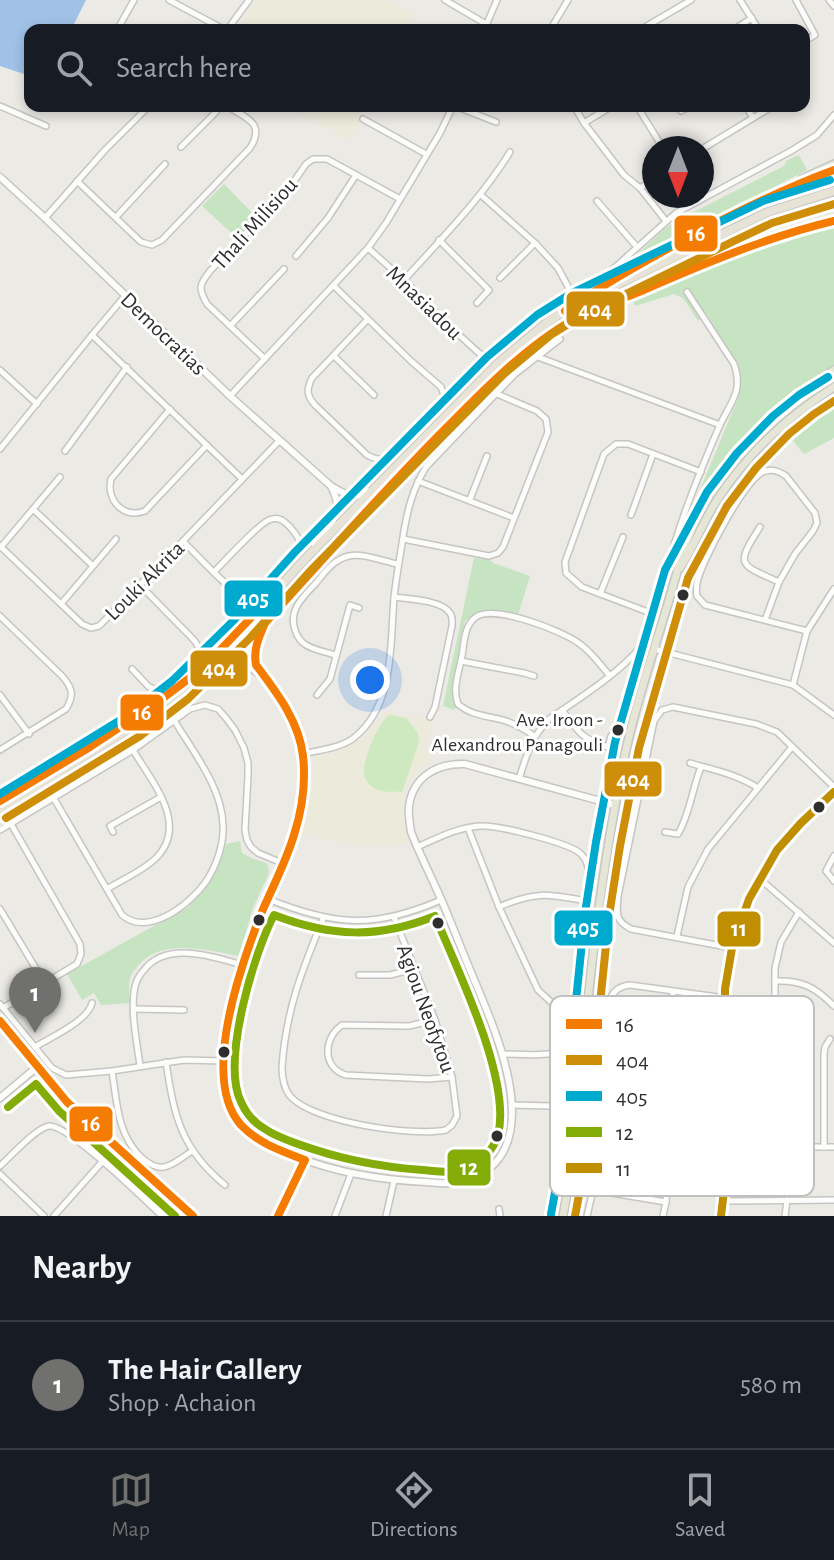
<!DOCTYPE html>
<meta charset="utf-8">
<style>
body{margin:0;font-family:"Alegreya Sans",sans-serif;background:#242831;color:#f1f3f6}
.compass{position:absolute;left:642px;top:136px;width:72px;height:72px;border-radius:50%;background:#171b24;box-shadow:0 4px 12px #0003;rotate:180deg}
.you{position:absolute;left:370px;top:680px;width:28px;height:28px;margin:-20px;border:6px solid #fff;border-radius:50%;background:#1a73e8;box-shadow:0 0 0 12px #1a73e833}
.badge{display:grid;place-items:center;width:52px;height:52px;border-radius:50%;background:#70706e;color:#fff;font-size:26px;font-weight:700}
.pin{position:absolute;translate:-50% -66px;filter:drop-shadow(0 2px 4px #0008)}
.pin::after{content:'';position:absolute;top:42px;width:28px;height:24px;background:inherit;clip-path:polygon(0 0,100% 0,50% 100%)}
.list{margin:0;padding:0;list-style:none}
h2{display:flex;justify-content:space-between;align-items:center;height:104px;margin:0;padding:0 32px;font-size:34px}
h2 small{font-size:26px;font-weight:400;color:#9ea1a6}
.list li{display:grid;grid-template-columns:52px 1fr auto;gap:24px;align-items:center;box-sizing:border-box;height:128px;padding:0 32px;border-top:2px solid #363941}
.list b{display:block;font-size:30px;white-space:nowrap}
.list p{margin:0;font-size:26px;white-space:nowrap;color:#9ea1a6}
.list em{font-size:26px;font-style:normal;color:#9ea1a6}
.icon{flex:none;width:44px;height:44px;fill:none;stroke:currentColor;stroke-width:2;stroke-linecap:round;stroke-linejoin:round}
.map{position:relative;flex:none;width:834px;height:1216px;overflow:hidden}
.search{position:absolute;background:#171b24;box-shadow:0 4px 12px #0003;left:24px;right:24px;top:24px;height:88px;display:flex;align-items:center;gap:20px;box-sizing:border-box;padding:0 28px;border-radius:16px;color:#9ea1a6;font-size:30px}
.sheet{height:232px;background:#171b24}
nav{display:flex;justify-content:space-around;align-items:center;box-sizing:border-box;height:112px;border-top:2px solid #363941;background:#171b24;font-size:22px;color:#9ea1a6}
nav a{display:grid;justify-items:center;gap:4px}
nav .on{color:#70706e}
.map>svg:first-child{display:block}
.education{fill:#ecebdb}
.green{fill:#c6e4c1}
.pitch{fill:#cee8bf}
.water{fill:#9fc2e6}
.lines{fill:none;stroke-linecap:round;stroke-linejoin:round}
.minor-casing{stroke:#c6c5c4;stroke-width:8}
.tertiary-casing{stroke:#c6c5c4;stroke-width:9}
.secondary-casing{stroke:#c6c5c4;stroke-width:9}
.primary-casing{stroke:#c6c6c4;stroke-width:10}
.trunk-casing{stroke:#c6c6c4;stroke-width:11}
.motorway-casing{stroke:#c6c6c4;stroke-width:11}
.minor{stroke:#fcfcfb;stroke-width:5}
.tertiary{stroke:#fcfcfb;stroke-width:6}
.secondary{stroke:#fcfcfb;stroke-width:6}
.primary{stroke:#e6e6d7;stroke-width:7}
.trunk{stroke:#e7e4d7;stroke-width:8}
.motorway{stroke:#e8e3d7;stroke-width:8}
.bus-1-casing{stroke:#fff;stroke-width:14}
.bus-2-casing{stroke:#fff;stroke-width:14}
.bus-3-casing{stroke:#fff;stroke-width:14}
.bus-4-casing{stroke:#fff;stroke-width:14}
.bus-5-casing{stroke:#fff;stroke-width:14}
.bus-1{stroke:#f57c02;stroke-width:8}
.bus-2{stroke:#cf8e09;stroke-width:8}
.bus-3{stroke:#00a9ce;stroke-width:8}
.bus-4{stroke:#84ac09;stroke-width:8}
.bus-5{stroke:#c08f01;stroke-width:8}
.bus-dot{fill:#2e2e2e;stroke:#fff;stroke-width:3}
.labels{text-anchor:middle;stroke-width:6;stroke-linejoin:round;paint-order:stroke}
.bus-label{font-size:20px;fill:#2e2e2e;stroke:#fff;text-anchor:end}
.street-label{font-size:22px;fill:#2e2e2e;stroke:#fff}
.key{fill:#fff;stroke:#c0c0c0;stroke-width:2}
.key-label{font-size:22px;fill:#2e2e2e}
.line-badge{stroke:#fff;stroke-width:3}
.badge-label{font-size:22px;text-anchor:middle;font-weight:bold;fill:#fff}
</style>
<div class="map">
<svg width="834" height="1216" viewBox="0 0 834 1216">
<rect width="100%" height="100%" fill="#ebeae5"/>
<g class="education">
<path d="M257,0H387L415,14L407,30H236L248,16V13Z"/>
<path d="M284,106H368L350,140Z"/>
<path d="M383,711L433,720L427,747L431,761L421,767L407,789L401,806L403,819L412,843L369,847L350,845L302,834L314,775L315,755L344,748L365,737L377,720H381Z"/>
</g>
<g class="green">
<path d="M799,155L807,170L702,224L644,259L638,254L662,231L686,213L690,214L784,166L786,161Z"/>
<path d="M224,184L257,218L237,238L202,206Z"/>
<path d="M834,228V366L802,387L750,431L704,497H697L739,396V369L707,314L698,321L683,298L674,294L635,306L633,301C699,272 763,245 834,228Z"/>
<path d="M834,395V438L804,454L789,436L755,472L749,469L789,426Z"/>
<path d="M474,558L489,559L493,563L530,576L518,615C498,610 482,606 465,621L452,689V699L456,707L454,710L443,706Z"/>
<path d="M240,841L242,853L251,858L268,864L269,873L253,908L239,956C206,950 160,937 137,967C134,971 132,973 130,978C128,986 130,995 130,1003L101,1005L94,993L82,1000L67,974L188,907L207,886L221,860L226,844Z"/>
</g>
<path class="pitch" d="M389,715L406,718L418,733L419,742L402,792C393,790 384,794 376,789C371,787 365,780 364,775C362,761 378,723 389,715Z"/>
<path class="water" d="M0,0H86L71,30H30V76L0,66Z"/>
<g class="lines">
<g class="minor-casing">
<g id="minor">
<path d="M169,0L225,30"/>
<path d="M445,0L486,24"/>
<path d="M740,0L759,30"/>
<path d="M796,0L815,35L804,42"/>
<path d="M829,0L834,6"/>
<path d="M117,30L134,0"/>
<path d="M227,30L249,0"/>
<path d="M484,30L497,0"/>
<path d="M550,30L568,0"/>
<path d="M640,30L691,0"/>
<path d="M733,30L752,18"/>
<path d="M0,106L46,126"/>
<path d="M455,106L496,122"/>
<path d="M574,106L584,123L624,175L640,188L666,221"/>
<path d="M637,106L663,148"/>
<path d="M746,106L753,118"/>
<path d="M681,111L691,106"/>
<path d="M363,119L426,154"/>
<path d="M584,123L612,106"/>
<path d="M181,147L216,112L219,106"/>
<path d="M702,149L773,106"/>
<path d="M77,181L141,242L152,245L162,240L250,148C266,123 246,118 227,106"/>
<path d="M640,188L654,179"/>
<path d="M481,195L535,243L558,268L573,296"/>
<path d="M597,201L637,247"/>
<path d="M116,217L165,164"/>
<path d="M45,218L105,150L149,106"/>
<path d="M439,240L489,290L477,303"/>
<path d="M368,248L404,280L446,323L480,354L487,355L497,352L532,322L604,277L676,213L791,151L817,135L834,115"/>
<path d="M296,256L328,218L356,175"/>
<path d="M500,278L535,243"/>
<path d="M404,280C441,239 481,199 510,152"/>
<path d="M334,286L411,361L441,387L445,398L441,410L394,453C383,460 378,461 367,455L315,405C307,396 306,390 312,378L367,320"/>
<path d="M230,326L284,269"/>
<path d="M92,335L242,479"/>
<path d="M334,356L374,395"/>
<path d="M538,357L720,425"/>
<path d="M265,359L207,304C198,288 199,285 210,271L290,187L306,164L313,159H327L400,199"/>
<path d="M0,370L37,404"/>
<path d="M230,396L368,248L386,223L440,133L453,106"/>
<path d="M170,409L111,479C106,501 124,519 145,511L207,445"/>
<path d="M0,449L92,335L125,296"/>
<path d="M65,451L127,367"/>
<path d="M418,481L514,518"/>
<path d="M470,499L487,456"/>
<path d="M33,509L93,566"/>
<path d="M631,515L653,454"/>
<path d="M760,527C735,566 739,564 779,582"/>
<path d="M403,539L489,556L498,553L503,547L548,432L546,419L537,411L497,394"/>
<path d="M183,541C195,553 231,593 245,597C248,597 255,597 258,597C268,588 300,556 300,543C299,537 294,532 290,527C284,521 279,516 269,520C258,524 225,561 214,572"/>
<path d="M0,546L82,624L91,628L99,626L183,541L280,440"/>
<path d="M1,547L60,477"/>
<path d="M600,594L623,537"/>
<path d="M394,597C408,599 442,600 450,613C453,617 452,621 452,626L435,707L430,717"/>
<path d="M61,604L116,539"/>
<path d="M656,615L582,587L566,573L565,562L604,454L616,444H628L701,472"/>
<path d="M0,616L63,677C73,689 74,696 66,709L0,750"/>
<path d="M765,620L779,582L795,554L813,531L817,523L815,513L786,476C779,471 771,468 763,472C744,481 701,562 697,583C696,589 696,591 697,596L705,605L713,607L807,631"/>
<path d="M654,649L793,685L834,715"/>
<path d="M335,655C326,652 314,650 306,645C301,642 297,636 295,630C288,610 303,597 316,583C325,572 334,559 349,556C363,553 383,561 397,564"/>
<path d="M461,661L524,673L534,676"/>
<path d="M132,669L149,687C155,689 156,690 162,688C173,686 198,664 199,653C199,645 195,641 190,636L140,585"/>
<path d="M793,685L807,631L834,589"/>
<path d="M0,695L29,734"/>
<path d="M317,695L330,679L350,605L359,608"/>
<path d="M562,710C579,732 580,738 608,747L611,736"/>
<path d="M534,736C525,729 515,724 503,720C487,716 470,715 458,704C452,689 459,672 462,656C464,644 464,625 476,617C494,604 563,631 580,644C591,652 600,664 609,675"/>
<path d="M303,754C319,750 342,748 355,737C395,704 390,644 394,598C396,577 400,558 403,537C407,512 412,490 426,467L515,374L560,339"/>
<path d="M690,763C714,770 736,774 758,788"/>
<path d="M519,779C526,756 532,736 549,719C577,700 626,669 644,642C660,619 666,570 675,542C687,503 703,464 719,427C730,403 744,391 734,364L687,292"/>
<path d="M53,797L122,915C148,937 189,905 205,883C216,867 224,845 223,825C222,787 193,752 174,720"/>
<path d="M468,828L499,907L538,990L551,1002L577,1007"/>
<path d="M0,830L133,750L190,709L205,705L218,709L226,718L235,730L244,748L248,763V776L245,830L247,840L251,847L258,853L282,863"/>
<path d="M113,832L110,826L161,797"/>
<path d="M665,832L678,834C690,814 692,789 701,767"/>
<path d="M417,847C438,838 458,827 481,826C498,825 570,843 581,854C593,866 589,886 586,901L572,1044C560,1059 522,1054 503,1054"/>
<path d="M834,856L826,871L834,881"/>
<path d="M760,879L834,943"/>
<path d="M107,889C123,879 143,871 156,858C190,824 151,781 133,750"/>
<path d="M268,899C335,926 374,929 441,900"/>
<path d="M499,907C536,891 548,894 586,901"/>
<path d="M0,909L44,982"/>
<path d="M323,919C302,970 286,1010 282,1067C282,1077 283,1087 290,1096C312,1122 413,1137 446,1130L452,1125L457,1116L452,1077L435,1020L394,917"/>
<path d="M677,936L688,887L708,849L792,747"/>
<path d="M732,948L631,929C614,920 617,913 618,896L654,721L662,710L673,707L756,724L777,732L834,787"/>
<path d="M359,975H390L414,969"/>
<path d="M775,981C802,980 815,987 834,1006"/>
<path d="M0,1004L52,1068L66,1075L112,1071L184,1060L223,1061"/>
<path d="M3,1008L77,964L81,954L80,944L11,824"/>
<path d="M134,1009L184,1010"/>
<path d="M435,1020L409,1026L342,1025C323,1038 322,1068 346,1075L428,1079L452,1077"/>
<path d="M606,1037L671,1041"/>
<path d="M35,1047C51,1037 88,1021 92,1003"/>
<path d="M166,1062C174,1116 181,1149 225,1185"/>
<path d="M140,1066C137,1042 131,1015 134,992C135,983 138,976 144,970C166,941 213,956 242,965"/>
<path d="M112,1071C117,1102 117,1135 142,1158C148,1163 156,1169 164,1167C174,1165 184,1156 192,1151"/>
<path d="M511,1105L551,1106C558,1109 562,1112 564,1119C568,1135 559,1204 549,1216"/>
<path d="M775,1147H834"/>
<path d="M824,1147V1053L825,1047L830,1039"/>
<path d="M775,1162V968L781,942L799,912"/>
<path d="M0,1166C11,1156 36,1128 49,1126C68,1124 145,1200 162,1216"/>
<path d="M0,1174L44,1216"/>
<path d="M593,1190L666,1202"/>
<path d="M724,1201L834,1200"/>
<path d="M499,1209L500,1216"/>
<path d="M54,1216L102,1162"/>
<path d="M335,1216L351,1174"/>
<path d="M386,1216L394,1181"/>
<path d="M587,1216L593,1190L610,998C615,990 620,986 630,985L725,998"/>
<path d="M663,1216L666,1202L669,1149L673,992"/>
<path d="M721,1216L727,1165L725,989L732,948L749,899L777,850L801,823L834,792"/>
<path d="M785,1216L787,1200"/>
</g>
</g>
<g class="tertiary-casing">
<g id="tertiary">
<path d="M0,177L45,218L230,396L331,486C346,515 331,521 315,545"/>
<path d="M331,486C343,493 354,501 367,491"/>
<path d="M263,626C258,639 252,650 256,665C277,693 298,718 303,755C306,781 303,813 293,838C268,906 236,964 226,1038C222,1071 219,1101 244,1128C258,1143 278,1149 297,1157C338,1173 381,1180 426,1182C436,1183 447,1184 456,1183C468,1182 480,1176 489,1169C540,1127 493,1025 473,977C462,951 452,924 441,899C431,876 420,855 411,832C410,824 408,815 409,806C413,776 438,763 465,764L615,805"/>
<path d="M224,665C240,662 248,665 261,675"/>
<path d="M278,1216L287,1200L305,1160"/>
</g>
</g>
<g class="secondary-casing">
<path id="secondary" d="M0,1098L37,1067L67,1102L193,1216"/>
</g>
<g class="primary-casing">
<g id="primary">
<path d="M802,179L834,164"/>
<path d="M680,568C695,545 704,519 719,497C749,452 788,416 834,387"/>
<path d="M0,1021L37,1067"/>
<path d="M563,1216L570,1178C584,1034 596,891 626,750C640,684 665,621 681,557C689,535 697,514 708,495C736,443 785,402 834,370"/>
</g>
</g>
<g class="trunk-casing">
<g id="trunk">
<path d="M0,801L90,747L158,701"/>
<path d="M0,808L134,726L180,690L242,629L304,560L496,365L545,324L602,285L726,217L786,188L834,170"/>
<path d="M0,816L122,744L163,714L223,665L265,623L398,476L502,372L550,334L580,315L608,305L718,258L801,229L834,221"/>
<path d="M0,823L97,766"/>
</g>
</g>
<g class="motorway-casing">
<g id="motorway">
<path d="M577,304L768,212L834,191"/>
<path d="M580,315C610,297 642,282 673,267C725,241 778,217 834,202"/>
</g>
</g>
<use href="#minor" class="minor"/>
<use href="#tertiary" class="tertiary"/>
<use href="#secondary" class="secondary"/>
<use href="#primary" class="primary"/>
<use href="#trunk" class="trunk"/>
<use href="#motorway" class="motorway"/>
<g class="bus-1-casing">
<g id="bus-1">
<path d="M565,311C599,287 635,267 671,247C724,218 777,191 834,170"/>
<path d="M0,801L90,747L155,704L203,668L267,601"/>
<path d="M0,1021L67,1102L193,1216"/>
<path d="M278,1216L305,1160C282,1151 259,1144 241,1125C200,1079 241,965 261,914C272,888 286,862 294,835C302,810 306,782 303,756C299,721 277,693 256,665C253,649 259,637 265,623C325,557 384,490 447,427C481,393 513,360 552,333C579,314 609,304 639,292C703,264 767,237 834,221"/>
</g>
</g>
<g class="bus-2-casing">
<g id="bus-2">
<path d="M6,818L140,736L188,699L250,638L313,568L504,374L552,334L583,315L734,241L772,223L834,204"/>
<path d="M575,1216L582,1179L609,916L620,846L639,748L688,578L727,506L756,468L789,434L814,414L834,401"/>
</g>
</g>
<g class="bus-3-casing">
<g id="bus-3">
<path d="M0,794L127,716L172,681L233,621L295,552L487,357L537,315L572,293L763,201L830,180"/>
<path d="M551,1214L558,1176L585,913L596,842L615,742L665,570L707,492L737,453L773,416L799,395L828,377"/>
</g>
</g>
<g class="bus-4-casing">
<g id="bus-4">
<path d="M274,915C331,937 378,939 435,916C457,969 512,1080 498,1135C493,1151 480,1164 465,1169C452,1174 436,1171 423,1170C379,1167 339,1159 298,1144C287,1140 275,1136 265,1129C254,1123 246,1113 241,1102C221,1061 254,953 274,915Z"/>
<path d="M8,1107L36,1084L59,1111L175,1216"/>
</g>
</g>
<g class="bus-5-casing">
<path id="bus-5" d="M721,1216L727,1165L725,989L732,948L749,899L777,850L801,823L834,792"/>
</g>
<use href="#bus-1" class="bus-1"/>
<use href="#bus-2" class="bus-2"/>
<use href="#bus-3" class="bus-3"/>
<use href="#bus-4" class="bus-4"/>
<use href="#bus-5" class="bus-5"/>
</g>
<g class="bus-dot">
<circle cx="683" cy="595" r="7"/>
<circle cx="618" cy="730" r="7"/>
<circle cx="819" cy="807" r="7"/>
<circle cx="259" cy="920" r="7"/>
<circle cx="438" cy="923" r="7"/>
<circle cx="224" cy="1052" r="7"/>
<circle cx="497" cy="1136" r="7"/>
</g>
<g class="labels">
<g class="bus-label">
<text x="603" y="726">Ave. Iroon -<tspan x="603" dy="25">Alexandrou Panagouli</tspan></text>
</g>
<g class="street-label">
<text transform="translate(254 223) rotate(-48)" y="8">Thali Milisiou</text>
<text transform="translate(425 302) rotate(44)" y="8">Mnasiadou</text>
<text transform="translate(164 333) rotate(44)" y="8">Democratias</text>
<text transform="translate(144 580) rotate(-45)" y="8">Louki Akrita</text>
<text transform="translate(427 1008) rotate(70)" y="8">Agiou Neofytou</text>
</g>
</g>
<rect x="550" y="996" width="264" height="200" rx="12" class="key"/>
<rect x="566" y="1019" width="36" height="10" fill="#f57c02"/>
<rect x="566" y="1055" width="36" height="10" fill="#cf8e09"/>
<rect x="566" y="1091" width="36" height="10" fill="#00a9ce"/>
<rect x="566" y="1127" width="36" height="10" fill="#84ac09"/>
<rect x="566" y="1163" width="36" height="10" fill="#c08f01"/>
<g class="key-label">
<text x="616" y="1032">16</text>
<text x="616" y="1068">404</text>
<text x="616" y="1104">405</text>
<text x="616" y="1140">12</text>
<text x="616" y="1176">11</text>
</g>
<g class="line-badge">
<rect x="673" y="214" width="46" height="39" rx="8" fill="#f57c02"/>
<rect x="565" y="290" width="61" height="38" rx="8" fill="#cf8e09"/>
<rect x="223" y="579" width="61" height="39" rx="8" fill="#00a9ce"/>
<rect x="189" y="649" width="60" height="39" rx="8" fill="#cf8e09"/>
<rect x="119" y="693" width="46" height="39" rx="8" fill="#f57c02"/>
<rect x="603" y="760" width="60" height="38" rx="8" fill="#cf8e09"/>
<rect x="553" y="909" width="61" height="38" rx="8" fill="#00a9ce"/>
<rect x="716" y="910" width="46" height="38" rx="8" fill="#c08f01"/>
<rect x="68" y="1105" width="46" height="38" rx="8" fill="#f57c02"/>
<rect x="446" y="1148" width="46" height="39" rx="8" fill="#84ac09"/>
</g>
<g class="badge-label">
<text x="696" y="241">16</text>
<text x="595" y="317">404</text>
<text x="253" y="606">405</text>
<text x="219" y="676">404</text>
<text x="142" y="720">16</text>
<text x="633" y="787">404</text>
<text x="583" y="935">405</text>
<text x="739" y="936">11</text>
<text x="91" y="1131">16</text>
<text x="469" y="1175">12</text>
</g>
</svg>
<svg class="compass" viewBox="-18 -18 36 36"><path d="M0-13l5 13h-10z" fill="#e53935"/><path d="M0 13l5-13h-10z" fill="#9ea1a6"/></svg>
<div class="you"></div>
<div class="pin badge" style="left:35px;top:1033px">1</div>
<div class="search"><svg class="icon" aria-label="search" viewBox="0 0 24 24"><circle cx="10" cy="10" r="6"/><path d="M15 15l6 6"/></svg>Search here</div>
</div>
<section class="sheet">
<h2>Nearby<small></small></h2>
<ul class="list">
<li><span class="badge">1</span><div><b>The Hair Gallery</b><p>Shop · Achaion</p></div><em>580 m</em></li>
</ul>
</section>
<nav>
<a class="on"><svg class="icon" aria-label="map" viewBox="0 0 24 24"><path d="M3 6l6-2 6 2 6-2v14l-6 2-6-2-6 2zM9 4v14M15 6v14"/></svg>Map</a>
<a><svg class="icon" aria-label="directions" viewBox="0 0 24 24"><path d="M12 3l9 9-9 9-9-9zM9 14v-3h6M13 9l2 2-2 2"/></svg>Directions</a>
<a><svg class="icon" aria-label="saved" viewBox="0 0 24 24"><path d="M7 4h10v16l-5-4-5 4z"/></svg>Saved</a>
</nav>
